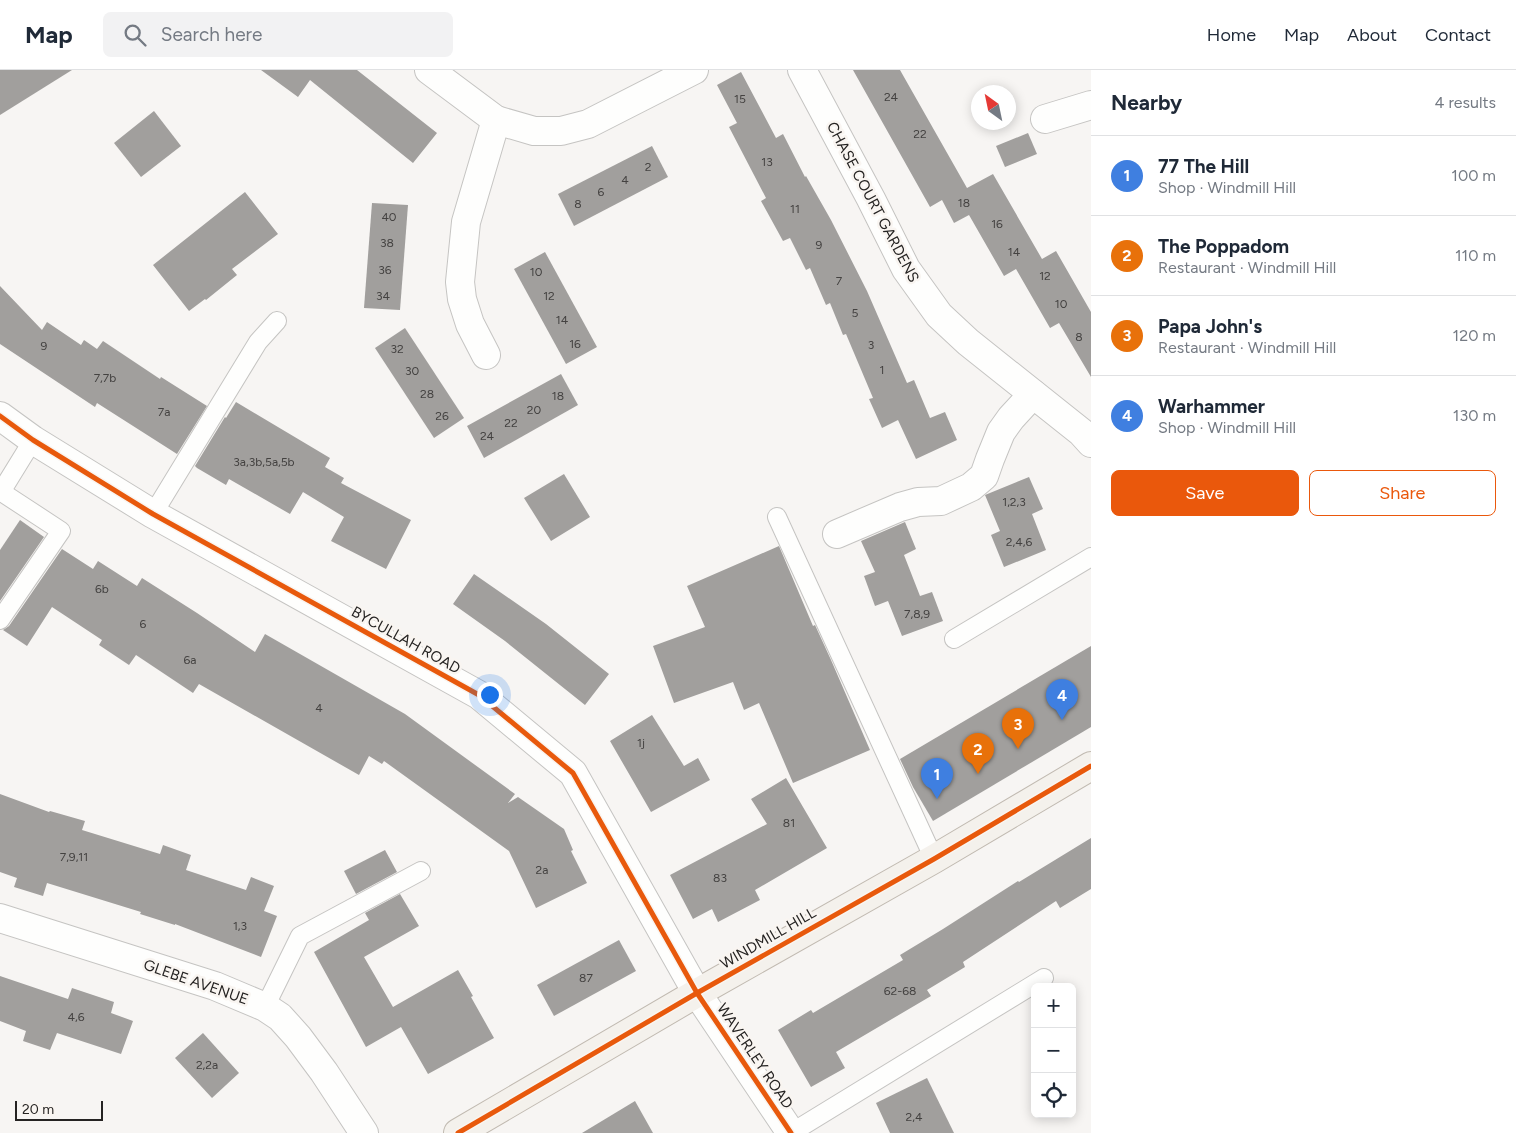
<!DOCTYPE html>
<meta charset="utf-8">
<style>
body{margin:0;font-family:Figtree,sans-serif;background:#f2f2f3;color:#1f2937}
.controls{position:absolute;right:15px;bottom:15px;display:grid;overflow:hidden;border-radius:8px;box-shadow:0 2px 12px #0003}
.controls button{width:45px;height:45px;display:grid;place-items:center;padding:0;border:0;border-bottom:1px solid #e0e1e3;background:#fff;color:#1f2937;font:25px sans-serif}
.compass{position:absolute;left:971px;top:15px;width:45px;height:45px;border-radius:50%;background:#fff;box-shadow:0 2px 12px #0003;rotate:327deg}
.scale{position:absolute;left:15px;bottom:12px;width:88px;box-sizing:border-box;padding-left:5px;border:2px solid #252322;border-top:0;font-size:14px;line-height:18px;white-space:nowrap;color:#252322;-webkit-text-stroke:4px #f9f5f1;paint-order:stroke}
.you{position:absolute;left:489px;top:624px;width:18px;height:18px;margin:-12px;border:4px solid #fff;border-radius:50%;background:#1a73e8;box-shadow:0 0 0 8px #1a73e833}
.badge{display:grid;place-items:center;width:32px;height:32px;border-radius:50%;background:#ea580c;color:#fff;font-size:16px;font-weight:700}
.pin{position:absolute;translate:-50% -41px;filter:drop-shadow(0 1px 2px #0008)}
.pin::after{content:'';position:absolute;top:26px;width:18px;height:15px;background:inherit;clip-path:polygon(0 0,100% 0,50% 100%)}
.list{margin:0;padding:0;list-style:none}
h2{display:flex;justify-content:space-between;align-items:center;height:65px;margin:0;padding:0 20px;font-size:21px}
h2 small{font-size:16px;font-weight:400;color:#747a83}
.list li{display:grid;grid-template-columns:32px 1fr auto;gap:15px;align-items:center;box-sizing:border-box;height:80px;padding:0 20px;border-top:1px solid #e0e1e3}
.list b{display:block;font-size:19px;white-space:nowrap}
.list p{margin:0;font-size:16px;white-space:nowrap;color:#747a83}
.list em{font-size:16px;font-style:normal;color:#747a83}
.actions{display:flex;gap:10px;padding:15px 20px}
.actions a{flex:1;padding:11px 0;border:1px solid #ea580c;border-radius:8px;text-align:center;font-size:18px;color:#ea580c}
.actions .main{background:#ea580c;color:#fff}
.icon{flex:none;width:28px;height:28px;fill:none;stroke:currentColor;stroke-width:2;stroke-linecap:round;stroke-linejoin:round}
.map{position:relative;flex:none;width:1091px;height:1063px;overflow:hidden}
header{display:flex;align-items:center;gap:30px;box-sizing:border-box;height:70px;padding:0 25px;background:#fff;border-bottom:1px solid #e0e1e3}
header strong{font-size:24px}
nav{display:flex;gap:28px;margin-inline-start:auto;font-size:18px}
.search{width:350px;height:45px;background:#f2f2f3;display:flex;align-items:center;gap:12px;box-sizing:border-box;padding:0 18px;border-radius:8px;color:#747a83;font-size:19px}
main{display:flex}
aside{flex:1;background:#fff}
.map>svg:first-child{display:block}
.building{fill:#a19f9d}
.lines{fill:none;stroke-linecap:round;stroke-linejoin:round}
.lane-casing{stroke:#c5c4c2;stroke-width:20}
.street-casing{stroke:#c5c4c2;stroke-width:30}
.primary-casing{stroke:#c1bab1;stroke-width:30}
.lane{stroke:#fefefd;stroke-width:18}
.street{stroke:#fefefd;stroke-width:28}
.primary{stroke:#f4f1ec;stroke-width:28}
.cycleway-casing{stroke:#f9f5f1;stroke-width:8}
.cycleway{stroke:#e8590c;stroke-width:5}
.labels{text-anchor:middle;stroke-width:5;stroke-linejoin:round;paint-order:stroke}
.number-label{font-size:12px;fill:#444241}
.street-label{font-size:15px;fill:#252322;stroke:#f9f5f1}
</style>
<header>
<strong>Map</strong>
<div class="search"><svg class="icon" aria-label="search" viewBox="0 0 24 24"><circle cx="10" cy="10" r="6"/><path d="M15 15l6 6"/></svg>Search here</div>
<nav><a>Home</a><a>Map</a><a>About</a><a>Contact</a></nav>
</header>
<main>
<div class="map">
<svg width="1091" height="1063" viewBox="0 0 1091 1063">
<rect width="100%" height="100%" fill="#f7f5f3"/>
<g class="building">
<path d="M0,0H72L0,45Z"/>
<path d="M261,0H357L437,63L413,93L310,10L298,27Z"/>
<path d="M853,0H900L967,118L993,104L1042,189L1056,181L1091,242V307L1059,253L1050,258L1016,199L1004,206L969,145L954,153L942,130L930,137Z"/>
<path d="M741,2L776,68L783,64L805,107L806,106L831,150L867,221L907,313L914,310L930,348L945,342L957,370L916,389L898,350L882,358L869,329L873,328L846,264L843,265L830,233L826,235L810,198L806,200L790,168L783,171L761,131L766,128L729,57L737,53L717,15Z"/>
<path d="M154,41L181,76L141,107L114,73Z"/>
<path d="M1028,63L1037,84L1005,97L996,76Z"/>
<path d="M652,76L668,107L574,156L558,124Z"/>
<path d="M245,122L278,164L232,199L237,205L206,230L205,229L189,241L153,195Z"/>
<path d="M372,133L408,135L400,240L364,238Z"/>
<path d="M545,182L597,277L566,294L514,199Z"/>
<path d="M0,216L42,260L47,252L81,275L84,270L97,279L103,271L160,309L161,307L207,336L177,384L97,333L95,337L0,274Z"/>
<path d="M405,258L464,348L434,368L375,278Z"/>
<path d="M561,304L578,335L484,388L467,356Z"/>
<path d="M236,332L330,388L325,397L344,408L341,413L411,450L386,499L331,471L344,447L303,422L290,444L229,409L226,415L197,398L195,396L225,347L226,348Z"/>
<path d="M564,404L590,447L551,471L524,428Z"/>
<path d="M1029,407L1043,439L1032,444L1046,480L1004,497L991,465L1000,461L985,425Z"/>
<path d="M20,450L44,467L0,531V480Z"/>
<path d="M905,452L916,479L904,485L920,526L932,522L943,551L902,566L888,531L875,536L864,506L875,502L861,471Z"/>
<path d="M779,476L813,556L815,555L831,590L870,680L793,713L759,633L744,640L733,612L674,633L653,576L705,557L687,516Z"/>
<path d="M62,479L93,499L98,491L137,516L142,508L197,543L255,582L265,564L405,644L515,724L508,733L518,727L564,759L573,780L571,781L587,813L536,838L509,781L384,691L382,694L369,686L359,705L199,614L193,623L136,585L129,595L99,575L102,570L52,537L27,576L3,560L9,556Z"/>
<path d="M474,504L546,554L609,604L585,635L505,571L453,534Z"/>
<path d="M1091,576V657L933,751L913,717L900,689Z"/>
<path d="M652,645L684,696L698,688L710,710L651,742L610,671Z"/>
<path d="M786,708L827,778L755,820L760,830L718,852L712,839L693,849L670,805L767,754L751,729Z"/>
<path d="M0,724L49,742L50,741L85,751L82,760L160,784L163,775L191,785L186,800L246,820L251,807L274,816L264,841L277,846L261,887L175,854V855L140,844L141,842L47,813L43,826L14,817L17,808L0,802Z"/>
<path d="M1091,768V819L1060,838L1056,831L963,892L965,897L927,920L931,926L836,982L845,998L811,1017L778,960L811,940L813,943L903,890L900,885L943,859L1018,811L1019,812Z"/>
<path d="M385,780L397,802L356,824L344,801Z"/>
<path d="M400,824L419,856L364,887L393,937L458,900L473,926L471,927L494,968L428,1004L401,957L366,977L314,882L369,850L365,843Z"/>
<path d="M619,870L636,901L554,946L537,915Z"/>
<path d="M0,906L68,929L72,918L114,932L111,943L133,951L121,984L57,963L50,980L23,971L26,961L0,951Z"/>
<path d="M203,963L239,1003L212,1028L175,988Z"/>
<path d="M927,1008L954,1063H890L876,1033Z"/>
<path d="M635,1031L653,1063H582Z"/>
</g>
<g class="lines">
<g class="lane-casing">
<g id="lane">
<path d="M0,421L61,461L0,550"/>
<path d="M1,422L33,370"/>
<path d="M153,444L258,272L277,251"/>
<path d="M777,447L934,789"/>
<path d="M954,569L1091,487"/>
<path d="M265,937L300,866L421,801"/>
<path d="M791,1063L1044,908"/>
</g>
</g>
<g class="street-casing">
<g id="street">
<path d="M429,0L496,50L534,61H561L588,54L694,0"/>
<path d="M802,0L871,129L906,199L939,245L968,272L1081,362L1091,373"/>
<path d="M1045,49L1091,35"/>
<path d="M486,285L470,254L462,229L460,212L466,152L496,50"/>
<path d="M0,346L33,370L153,444L479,625L573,703L697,923L791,1063"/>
<path d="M837,464L900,437L918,432L941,431L971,417L984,406L990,389L1001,362L1011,348L1033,324"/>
<path d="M0,848L215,916L265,937L280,947L298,967L324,1002L364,1063"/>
</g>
</g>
<g class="primary-casing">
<path id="primary" d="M458,1063L697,923L934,789L1091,696"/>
</g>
<use href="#lane" class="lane"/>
<use href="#street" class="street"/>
<use href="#primary" class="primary"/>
<g class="cycleway-casing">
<g id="cycleway">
<path d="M0,346L33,370L153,444L479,625L573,703L697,923L791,1063"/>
<path d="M458,1063L697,923L934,789L1091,696"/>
</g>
</g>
<use href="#cycleway" class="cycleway"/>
</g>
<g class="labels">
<g class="number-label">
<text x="891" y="31">24</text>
<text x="740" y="33">15</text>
<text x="920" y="68">22</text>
<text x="767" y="96">13</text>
<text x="648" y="101">2</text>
<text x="625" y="114">4</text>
<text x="601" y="126">6</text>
<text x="964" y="137">18</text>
<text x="578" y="138">8</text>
<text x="795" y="143">11</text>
<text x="389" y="151">40</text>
<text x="997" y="158">16</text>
<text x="387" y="177">38</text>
<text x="819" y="179">9</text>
<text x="1014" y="186">14</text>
<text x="385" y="204">36</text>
<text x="536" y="206">10</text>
<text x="1045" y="210">12</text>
<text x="839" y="215">7</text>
<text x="383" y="230">34</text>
<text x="549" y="230">12</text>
<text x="1061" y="238">10</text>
<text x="855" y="247">5</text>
<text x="562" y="254">14</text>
<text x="1079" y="271">8</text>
<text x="575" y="278">16</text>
<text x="871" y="279">3</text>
<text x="44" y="280">9</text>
<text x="397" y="283">32</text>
<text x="882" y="304">1</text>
<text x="412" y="305">30</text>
<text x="105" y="312">7,7b</text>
<text x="427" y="328">28</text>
<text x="558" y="330">18</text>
<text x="534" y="344">20</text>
<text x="164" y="346">7a</text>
<text x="442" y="350">26</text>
<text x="511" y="357">22</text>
<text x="487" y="370">24</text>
<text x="264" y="396">3a,3b,5a,5b</text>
<text x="1014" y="436">1,2,3</text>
<text x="1019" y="476">2,4,6</text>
<text x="102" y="523">6b</text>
<text x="917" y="548">7,8,9</text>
<text x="143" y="558">6</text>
<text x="190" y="594">6a</text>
<text x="319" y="642">4</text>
<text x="641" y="677">1j</text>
<text x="789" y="757">81</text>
<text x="74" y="791">7,9,11</text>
<text x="542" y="804">2a</text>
<text x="720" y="812">83</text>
<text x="240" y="860">1,3</text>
<text x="586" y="912">87</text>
<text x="900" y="925">62-68</text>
<text x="76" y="951">4,6</text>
<text x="207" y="999">2,2a</text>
<text x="914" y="1051">2,4</text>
</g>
<g class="street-label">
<text transform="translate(873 132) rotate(62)" y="5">CHASE COURT GARDENS</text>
<text transform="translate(406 570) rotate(29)" y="5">BYCULLAH ROAD</text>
<text transform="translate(768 868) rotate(-30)" y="5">WINDMILL HILL</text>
<text transform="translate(196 912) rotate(19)" y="5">GLEBE AVENUE</text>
<text transform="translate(755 986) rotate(56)" y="5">WAVERLEY ROAD</text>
</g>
</g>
</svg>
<div class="controls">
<button>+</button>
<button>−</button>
<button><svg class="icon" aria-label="locate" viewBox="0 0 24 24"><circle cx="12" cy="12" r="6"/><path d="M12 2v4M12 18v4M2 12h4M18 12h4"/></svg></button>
</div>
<svg class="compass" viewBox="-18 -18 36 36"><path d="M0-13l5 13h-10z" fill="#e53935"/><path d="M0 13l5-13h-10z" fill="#747a83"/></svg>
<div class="scale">20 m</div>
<div class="you"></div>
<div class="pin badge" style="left:937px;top:729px;background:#3f7fe0">1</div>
<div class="pin badge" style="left:978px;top:704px;background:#e8710a">2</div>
<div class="pin badge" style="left:1018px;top:679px;background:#e8710a">3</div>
<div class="pin badge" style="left:1062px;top:650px;background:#3f7fe0">4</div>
</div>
<aside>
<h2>Nearby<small>4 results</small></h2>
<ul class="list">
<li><span class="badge" style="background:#3f7fe0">1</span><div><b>77 The Hill</b><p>Shop · Windmill Hill</p></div><em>100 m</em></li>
<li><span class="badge" style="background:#e8710a">2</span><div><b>The Poppadom</b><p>Restaurant · Windmill Hill</p></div><em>110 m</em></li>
<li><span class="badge" style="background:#e8710a">3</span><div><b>Papa John's</b><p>Restaurant · Windmill Hill</p></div><em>120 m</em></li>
<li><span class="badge" style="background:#3f7fe0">4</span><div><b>Warhammer</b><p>Shop · Windmill Hill</p></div><em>130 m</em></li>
</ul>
<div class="actions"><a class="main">Save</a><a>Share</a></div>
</aside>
</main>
